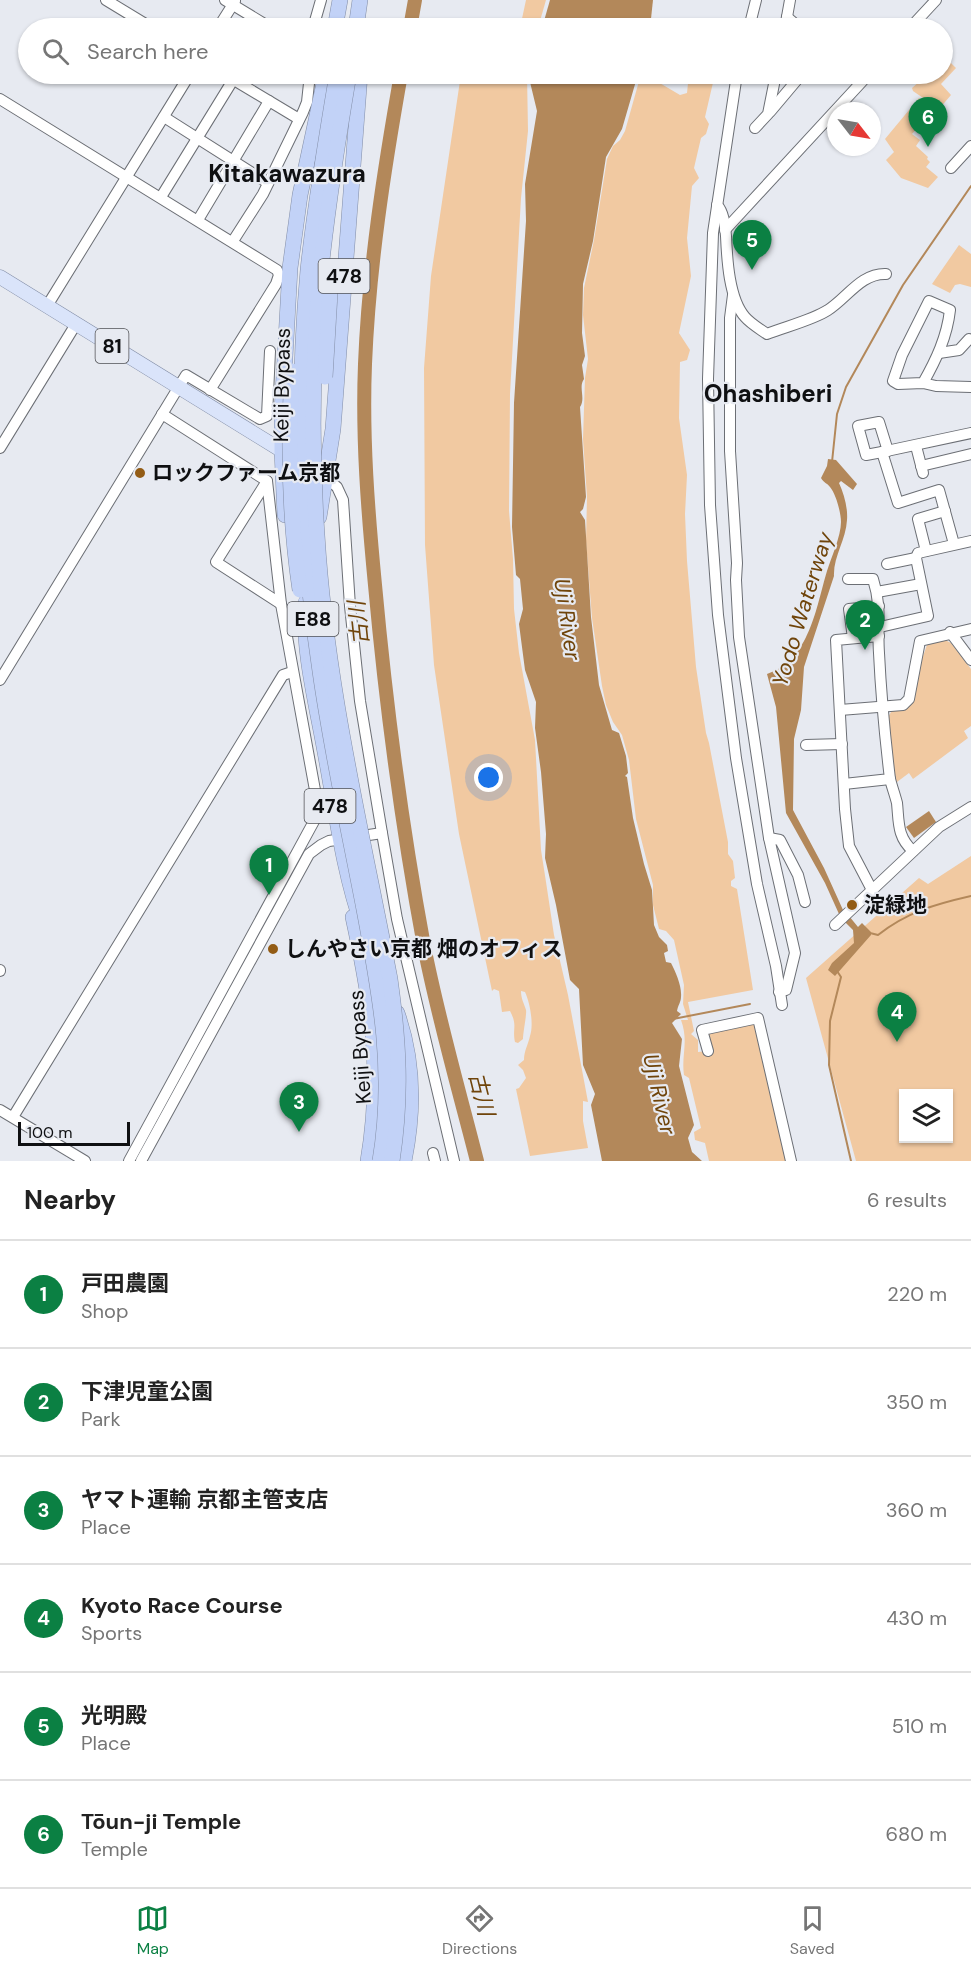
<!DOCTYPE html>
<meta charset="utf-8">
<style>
body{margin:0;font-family:"DM Sans","Noto Sans JP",sans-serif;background:#f2f2f2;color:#222}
.controls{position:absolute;right:18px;bottom:18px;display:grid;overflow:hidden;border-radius:0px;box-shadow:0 2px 4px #0004}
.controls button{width:54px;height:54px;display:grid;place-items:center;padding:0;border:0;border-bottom:2px solid #e0e0e0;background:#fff;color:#222;font:30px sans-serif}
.compass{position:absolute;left:827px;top:102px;width:54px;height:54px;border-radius:50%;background:#fff;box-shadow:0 2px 4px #0004;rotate:121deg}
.scale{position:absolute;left:18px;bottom:15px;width:112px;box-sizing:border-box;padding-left:6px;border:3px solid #0f1012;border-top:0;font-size:16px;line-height:21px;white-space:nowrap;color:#0f1012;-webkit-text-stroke:4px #e7eaf1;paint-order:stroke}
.you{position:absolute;left:489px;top:778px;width:21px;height:21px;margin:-15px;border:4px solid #fff;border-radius:50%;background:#1a73e8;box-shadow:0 0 0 9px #1a73e833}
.badge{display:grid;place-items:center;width:39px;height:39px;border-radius:50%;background:#0b8043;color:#fff;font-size:20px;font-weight:700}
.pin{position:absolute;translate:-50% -50px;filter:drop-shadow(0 2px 3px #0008)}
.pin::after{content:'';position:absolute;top:32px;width:21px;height:18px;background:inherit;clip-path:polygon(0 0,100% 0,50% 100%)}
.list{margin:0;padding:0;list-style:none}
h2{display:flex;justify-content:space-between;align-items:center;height:78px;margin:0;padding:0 24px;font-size:26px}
h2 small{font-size:20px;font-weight:400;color:#767676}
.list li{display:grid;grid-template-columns:39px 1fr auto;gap:18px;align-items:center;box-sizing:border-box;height:108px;padding:0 24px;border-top:2px solid #e0e0e0}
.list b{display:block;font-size:22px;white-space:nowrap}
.list p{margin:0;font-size:20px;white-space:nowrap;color:#767676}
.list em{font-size:20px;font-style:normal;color:#767676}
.icon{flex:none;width:33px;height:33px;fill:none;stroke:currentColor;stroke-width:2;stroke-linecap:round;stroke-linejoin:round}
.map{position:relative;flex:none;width:971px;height:1161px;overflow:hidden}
.search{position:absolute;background:#fff;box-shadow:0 2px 4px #0004;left:18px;right:18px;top:18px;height:66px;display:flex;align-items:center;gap:15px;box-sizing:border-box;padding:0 21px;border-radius:33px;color:#767676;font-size:22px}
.sheet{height:726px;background:#fff}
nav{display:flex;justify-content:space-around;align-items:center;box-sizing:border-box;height:84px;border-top:2px solid #e0e0e0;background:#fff;font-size:16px;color:#767676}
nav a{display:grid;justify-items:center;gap:3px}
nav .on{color:#0b8043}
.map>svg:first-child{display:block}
.green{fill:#f1c9a1;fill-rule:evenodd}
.water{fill:#b3885a}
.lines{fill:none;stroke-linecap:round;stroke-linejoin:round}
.stream{stroke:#b3885a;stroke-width:2}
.river{stroke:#b3885a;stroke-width:14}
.minor-casing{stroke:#6c6f75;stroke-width:12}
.major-casing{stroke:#838ea7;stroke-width:15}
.highway-casing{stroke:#838ea7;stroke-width:16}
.minor{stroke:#fff;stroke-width:10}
.major{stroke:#dae4fa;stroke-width:14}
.highway{stroke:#c2d2f7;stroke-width:15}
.highway-bridge-casing{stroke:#838ea7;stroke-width:16;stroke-linecap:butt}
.highway-bridge{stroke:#c2d2f7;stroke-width:15}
.poi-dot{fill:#935c15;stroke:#e7eaf1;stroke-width:2}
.labels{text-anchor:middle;stroke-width:4.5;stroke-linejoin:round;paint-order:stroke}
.shield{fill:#e7eaf1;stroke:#505155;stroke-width:1.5}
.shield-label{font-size:20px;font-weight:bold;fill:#0f1012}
.street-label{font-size:21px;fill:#0f1012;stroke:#e7eaf1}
.poi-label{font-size:21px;font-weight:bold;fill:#0f1012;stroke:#e7eaf1;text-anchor:start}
.water-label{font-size:22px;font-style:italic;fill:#6f440a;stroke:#e7eaf1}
.quarter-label{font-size:24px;font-weight:bold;fill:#0f1012;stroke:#e7eaf1}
</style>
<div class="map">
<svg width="971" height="1161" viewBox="0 0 971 1161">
<rect width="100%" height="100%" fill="#e7eaf1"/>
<g class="green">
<path d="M526,0H546L538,28H520Z"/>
<path d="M946,58L956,68L941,84L951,95L939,109L913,91L912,88L928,74H942L943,61Z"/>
<path d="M461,74H527L528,131L521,198L510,394L509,511L513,559L514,609L519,653L535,740L541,850L546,882L554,935L568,995L588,1102L583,1101V1121L588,1148L530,1156L516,1089L519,1088L526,1078L523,1070L518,1065L524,1060C524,1051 528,1045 530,1036C534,1024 530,1003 525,992L521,991C521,999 524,1003 526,1010C527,1013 523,1033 523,1039L518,1043L515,1042C512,1028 518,1026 510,1011L502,1012L499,991L494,989L492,991L459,834L434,665L425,545L424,368L431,276Z"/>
<path d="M641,74H660L658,82L680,95L687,93L689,74H715L705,117L709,124L706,134L701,138L694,168L699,178L692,186L687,238L691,276L679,333L690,350L687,360L680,362L679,418L687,475L685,514L687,561L696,667L706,733L709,743L728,842V854L733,861L735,878L731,881V886L737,889L753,990L688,1002L694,1031L691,1034L698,1040V1052L707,1051L702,1030L758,1018L791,1161H709L705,1143L695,1140L694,1132L701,1128L689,1078L684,1075C681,1055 689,1042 681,1020H688L683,1004L684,985L674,940L666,931L659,929L653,905V885L636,819L629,760L622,735L613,722L606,705L602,686L592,618L586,541L587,497L583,439L585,378L588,359L583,315L584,288L594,240L607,159L613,146L620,140L625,131Z"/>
<path d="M919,98L937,111L922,130L918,127L912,134L920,140L916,146L928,157L927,159L930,162L926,167L938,177L928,188L901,178L886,160L894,152L885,139Z"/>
<path d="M959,245L971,254V287L960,284L955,285L950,293L932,284Z"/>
<path d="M945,640L951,643L971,669V726L964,731L968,738L913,779L909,773L897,782L893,773L888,717L893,709H904L927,645Z"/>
<path d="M971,856V1161H856L806,978L919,878L928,884ZM904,1094H948V1138H904Z"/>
</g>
<g class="water">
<path d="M550,0H653L650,28H542Z"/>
<path d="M531,74H638L622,129L606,157L593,241L583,284L582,333L585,356L582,365L584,379C578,387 586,398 580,407L586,497L583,509L580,512L585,520L591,617L599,685L612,730L619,733L626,756L628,773L625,776L627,777L633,818L644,864L652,890L654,925L659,937L667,945L668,951L664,953L666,962L671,963C676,973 682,986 681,997C681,1002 678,1005 677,1011L681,1014L672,1023L682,1039L679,1066L694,1125L688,1138L692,1152L702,1161H602L591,1105L595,1094L583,1065L579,989L570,980L556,905L545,858L546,834L541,772L535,728L536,702L525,670L519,624L523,609L520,579L516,575L512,527L514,403L526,221L525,184L537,111L530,82Z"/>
<path d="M828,459L836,460L857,484L853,490L841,481L839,483C844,494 848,508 847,520C846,540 833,557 834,576L804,667L801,710L794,739L793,810L824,868L843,910L839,914L825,883L786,813L776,707L767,674C810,660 816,607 827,571C831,558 841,536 841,522C841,513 836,494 830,487C827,483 824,483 821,478L827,466Z"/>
<path d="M929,811L936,822L914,838L906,827Z"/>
<path d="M849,916L858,927L862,923L871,932V935L835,976L828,970L832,963L854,943L853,930L844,921Z"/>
</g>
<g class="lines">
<g class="stream">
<path d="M832,462L837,414L846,387L903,285L971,186"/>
<path d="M870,933L878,935C907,912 936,904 971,896"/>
<path d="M837,971L841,977L830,1021L829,1065L851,1161"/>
<path d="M673,1019L750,1004"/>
<path d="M184,1071L200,1042"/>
</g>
<g class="river">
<path d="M410,28L415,0"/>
<path d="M401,74C384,170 369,266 365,364C362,438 368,512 375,585C386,706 402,827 424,946C438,1018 459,1090 477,1161"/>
</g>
<g class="minor-casing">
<g id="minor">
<path d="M106,0L152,28"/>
<path d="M225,0L271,28"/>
<path d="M787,17L800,28"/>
<path d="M218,28L235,1"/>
<path d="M313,28L321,0"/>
<path d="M749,28L756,0"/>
<path d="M785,28L790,0"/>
<path d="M910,28L936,0"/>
<path d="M224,74L299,119"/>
<path d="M737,74L713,233L708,379L710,505L718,615L736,758L757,884L776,966L782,1005"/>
<path d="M0,99L277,270L279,275L276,284L210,390"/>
<path d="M770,112L802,74"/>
<path d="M164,117L268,183"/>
<path d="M755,128L768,114L776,74"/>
<path d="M951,168L971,146"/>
<path d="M161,197L233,80"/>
<path d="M717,205C724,212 725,226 726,236C727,259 729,299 745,317C751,324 760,329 767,334C784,327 813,320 828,310C847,298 861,273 886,274"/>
<path d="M198,220L269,101"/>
<path d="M725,230L869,74"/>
<path d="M233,241L263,194L303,112L307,102L310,74"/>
<path d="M733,295L730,318V451L737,563L736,580L739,637L769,838L795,953L786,990L779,992"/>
<path d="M47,306L190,74"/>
<path d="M939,353L959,350L969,339"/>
<path d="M923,383C936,360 947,337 950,310L929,301L902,355L893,381L898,384L923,383L936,386L971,387"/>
<path d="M916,446L923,473"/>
<path d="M0,448L76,324"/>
<path d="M882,452L866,455L858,426L879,422L888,451"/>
<path d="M921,466L971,454"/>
<path d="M326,478L337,487L343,500L350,606L360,701L382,833L397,919L454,1161"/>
<path d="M267,481L216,562L281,604"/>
<path d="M954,544L939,490L898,503L882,452L971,433"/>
<path d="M926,551L918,519L945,511"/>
<path d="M887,564L916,558"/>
<path d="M877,592L921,584"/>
<path d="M880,627L928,616L916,558L918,553L971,541"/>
<path d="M950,632L971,660"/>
<path d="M853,638L849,609L879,606"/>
<path d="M0,680L186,375L260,419L267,416L270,351"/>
<path d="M840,710L903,705L909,699L920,641L971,629"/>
<path d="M806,745L842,744"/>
<path d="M890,779C892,787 895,795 897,803C899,822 897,837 913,851"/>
<path d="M844,784L890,779C885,737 881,695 879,653C877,626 882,607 873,579H848"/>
<path d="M769,838L780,840L798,875L805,902"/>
<path d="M872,890L849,846L845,809L836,640L879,636"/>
<path d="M835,925L939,827L971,807"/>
<path d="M0,970V971"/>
<path d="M708,1051L702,1030L758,1018L791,1161"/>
<path d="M0,1110L85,1161"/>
<path d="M13,1117L283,675L292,672"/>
<path d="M433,1153L435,1161"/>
<path d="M129,1161L319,812L281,604L267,481L162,414"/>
<path d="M141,1161L309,854L321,845L329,841L382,833"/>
</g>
</g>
<g class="major-casing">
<path id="major" d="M0,277L289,455"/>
</g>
<g class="highway-casing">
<g id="highway">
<path d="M335,28L340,0"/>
<path d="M356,28L360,0"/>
<path d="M285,515L282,451V411L290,268L300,195L326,74"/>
<path d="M319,517L333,429L360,74"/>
<path d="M306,602C302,649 317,706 325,752C336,810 343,871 363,927"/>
<path d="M353,917C372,1005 383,1072 368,1161"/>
<path d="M397,1013C414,1061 414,1112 404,1161"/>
</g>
</g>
<use href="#minor" class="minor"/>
<use href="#major" class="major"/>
<use href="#highway" class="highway"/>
<g class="highway-bridge-casing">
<g id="highway-bridge">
<path d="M337,74C326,139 315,204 308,270C296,403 300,539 320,671C331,749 348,827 363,904C380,994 395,1070 380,1161"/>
<path d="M349,74C338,139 328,204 321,269C312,357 311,447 317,535C326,685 362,832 390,979C399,1043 402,1096 392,1161"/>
<path d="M292,371C288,445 289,517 300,590"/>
<path d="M325,377L331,276"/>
</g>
</g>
<use href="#highway-bridge" class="highway-bridge"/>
</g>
<g class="poi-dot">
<circle cx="140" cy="473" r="6"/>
<circle cx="852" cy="905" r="6"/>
<circle cx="273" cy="949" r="6"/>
</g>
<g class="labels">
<g class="shield">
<rect x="318.5" y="259" width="51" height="34" rx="4.5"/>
<rect x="95.5" y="329" width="33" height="34" rx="4.5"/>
<rect x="287.5" y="602" width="51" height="34" rx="4.5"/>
<rect x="304.5" y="789" width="51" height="34" rx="4.5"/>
</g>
<g class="shield-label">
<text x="344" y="283">478</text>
<text x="112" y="353">81</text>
<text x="313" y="626">E88</text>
<text x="330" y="813">478</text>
</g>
<g class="street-label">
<text transform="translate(282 385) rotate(-89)" y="7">Keiji Bypass</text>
<text transform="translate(360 1047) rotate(-94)" y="7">Keiji Bypass</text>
</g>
<g class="poi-label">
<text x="152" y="480">ロックファーム京都</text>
<text x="864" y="912">淀緑地</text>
<text x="285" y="956">しんやさい京都 畑のオフィス</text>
</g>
<g class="water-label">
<text transform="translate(802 609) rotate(-73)" y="8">Yodo Waterway</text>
<text transform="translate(568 619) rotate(82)" y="8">Uji River</text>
<text transform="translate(358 623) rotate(-96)" y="8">古川</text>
<text transform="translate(482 1094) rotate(76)" y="8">古川</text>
<text transform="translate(660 1094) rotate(77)" y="8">Uji River</text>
</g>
<g class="quarter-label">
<text x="287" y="182">Kitakawazura</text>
<text x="768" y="402">Ohashiberi</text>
</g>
</g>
</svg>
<div class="controls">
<button><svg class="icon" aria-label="layers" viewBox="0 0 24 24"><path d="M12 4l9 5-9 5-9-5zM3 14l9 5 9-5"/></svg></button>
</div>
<svg class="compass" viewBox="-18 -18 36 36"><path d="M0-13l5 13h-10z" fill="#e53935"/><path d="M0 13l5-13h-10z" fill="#767676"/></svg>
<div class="scale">100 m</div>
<div class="you"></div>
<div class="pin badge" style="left:269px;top:895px">1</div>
<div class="pin badge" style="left:865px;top:650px">2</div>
<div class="pin badge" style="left:299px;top:1132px">3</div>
<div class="pin badge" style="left:897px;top:1042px">4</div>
<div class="pin badge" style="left:752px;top:270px">5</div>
<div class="pin badge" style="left:928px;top:147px">6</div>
<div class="search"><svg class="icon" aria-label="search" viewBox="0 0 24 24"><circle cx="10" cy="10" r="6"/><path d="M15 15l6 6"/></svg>Search here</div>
</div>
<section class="sheet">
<h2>Nearby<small>6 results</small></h2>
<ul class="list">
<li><span class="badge">1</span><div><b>戸田農園</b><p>Shop</p></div><em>220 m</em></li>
<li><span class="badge">2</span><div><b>下津児童公園</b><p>Park</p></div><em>350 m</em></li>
<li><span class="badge">3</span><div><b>ヤマト運輸 京都主管支店</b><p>Place</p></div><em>360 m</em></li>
<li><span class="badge">4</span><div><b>Kyoto Race Course</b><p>Sports</p></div><em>430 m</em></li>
<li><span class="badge">5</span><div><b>光明殿</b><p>Place</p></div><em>510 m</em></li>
<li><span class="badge">6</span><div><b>Tōun-ji Temple</b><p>Temple</p></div><em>680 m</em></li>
</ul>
</section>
<nav>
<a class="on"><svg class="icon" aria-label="map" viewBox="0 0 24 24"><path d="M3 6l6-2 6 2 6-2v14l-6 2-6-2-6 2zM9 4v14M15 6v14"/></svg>Map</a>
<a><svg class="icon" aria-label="directions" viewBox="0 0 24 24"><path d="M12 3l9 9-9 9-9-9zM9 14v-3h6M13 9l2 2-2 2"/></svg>Directions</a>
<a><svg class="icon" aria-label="saved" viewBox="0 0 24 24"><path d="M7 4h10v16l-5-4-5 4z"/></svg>Saved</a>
</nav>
